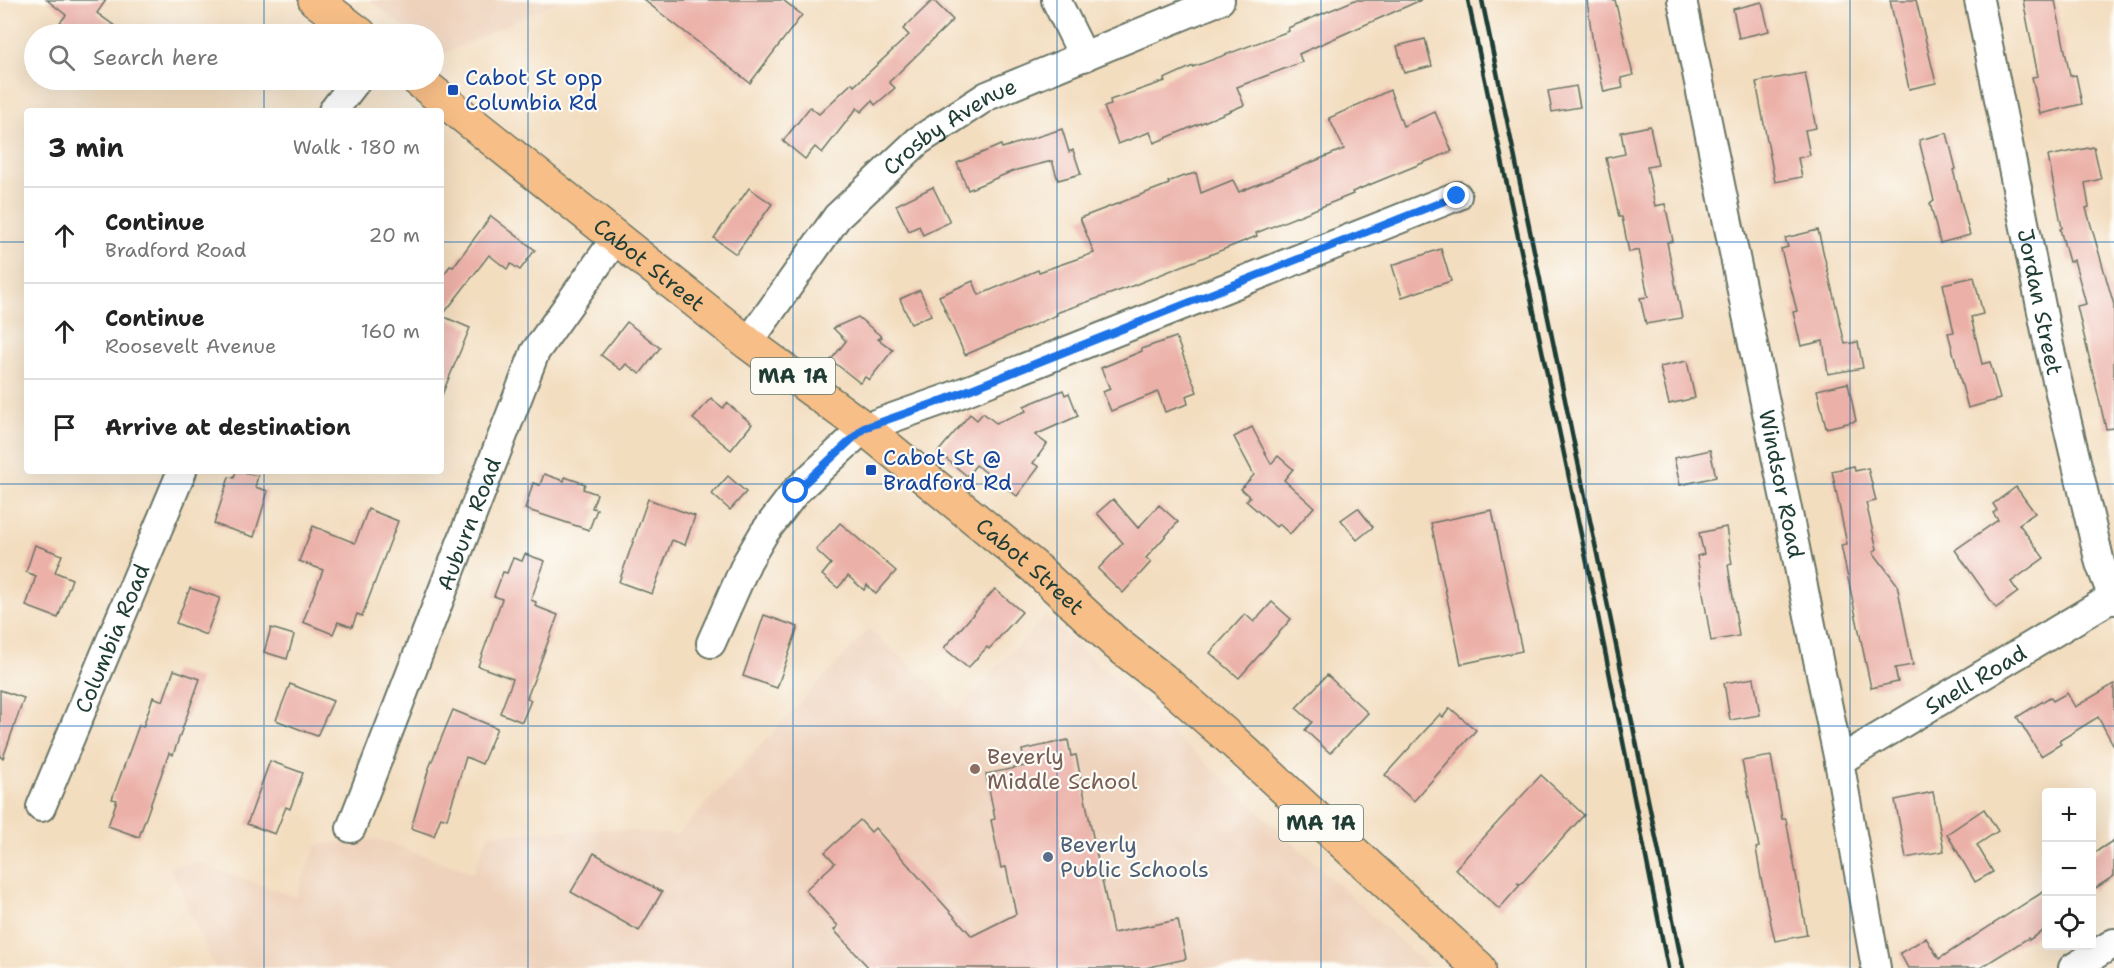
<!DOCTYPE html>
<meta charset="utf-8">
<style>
body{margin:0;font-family:"Shantell Sans",sans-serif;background:#f2f2f2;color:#222}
.controls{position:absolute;right:18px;bottom:18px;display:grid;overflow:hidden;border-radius:6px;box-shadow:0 6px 24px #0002}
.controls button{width:54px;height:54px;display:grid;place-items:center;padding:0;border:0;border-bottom:2px solid #e0e0e0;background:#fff;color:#222;font:30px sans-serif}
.stop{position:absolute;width:18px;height:18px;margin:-14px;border:4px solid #1a73e8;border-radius:50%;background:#fff}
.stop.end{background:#1a73e8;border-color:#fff;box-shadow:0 2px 6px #0008}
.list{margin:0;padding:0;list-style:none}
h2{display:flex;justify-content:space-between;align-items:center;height:78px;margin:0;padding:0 24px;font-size:26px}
h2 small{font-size:20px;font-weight:400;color:#767676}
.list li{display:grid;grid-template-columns:39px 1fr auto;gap:18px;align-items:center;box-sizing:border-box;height:96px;padding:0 24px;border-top:2px solid #e0e0e0}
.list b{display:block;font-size:22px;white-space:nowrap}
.list p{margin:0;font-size:20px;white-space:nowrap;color:#767676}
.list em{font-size:20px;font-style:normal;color:#767676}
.icon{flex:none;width:33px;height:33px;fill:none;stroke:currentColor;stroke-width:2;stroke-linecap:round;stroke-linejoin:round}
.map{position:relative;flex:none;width:2114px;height:968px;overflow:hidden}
.search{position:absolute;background:#fff;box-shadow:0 6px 24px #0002;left:24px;top:24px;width:420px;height:66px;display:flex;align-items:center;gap:15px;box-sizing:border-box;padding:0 21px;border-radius:33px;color:#767676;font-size:22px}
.panel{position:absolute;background:#fff;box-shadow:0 6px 24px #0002;left:24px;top:108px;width:420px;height:366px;border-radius:6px}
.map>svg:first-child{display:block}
.built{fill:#eed2bb}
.building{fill:#ebb0a7}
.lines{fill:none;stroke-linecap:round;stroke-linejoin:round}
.street-casing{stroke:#697565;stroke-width:32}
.highway-casing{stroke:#697565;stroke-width:36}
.street{stroke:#fff;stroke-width:28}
.highway{stroke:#f7be87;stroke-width:33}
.rail{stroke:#1f3d34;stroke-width:4.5}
.route{stroke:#1a73e8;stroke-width:8}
.grid{fill:none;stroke:#1f6fb2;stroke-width:1.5;stroke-opacity:0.55}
.transit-dot{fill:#1a4fb4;stroke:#fdfcf7;stroke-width:2}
.education-dot{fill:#8d6e63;stroke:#fdfcf7;stroke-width:2}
.service-dot{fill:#5c6f8a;stroke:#fdfcf7;stroke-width:2}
.labels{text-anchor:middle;stroke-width:4.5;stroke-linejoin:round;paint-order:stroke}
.shield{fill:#fdfcf7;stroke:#62766e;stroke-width:1.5}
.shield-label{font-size:21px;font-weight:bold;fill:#1f3d34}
.transit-label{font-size:22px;fill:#164399;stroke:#fdfcf7;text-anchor:start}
.street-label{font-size:22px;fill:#1f3d34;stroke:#fdfcf7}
.education-label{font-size:22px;fill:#785e54;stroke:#fdfcf7;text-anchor:start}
.service-label{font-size:22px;fill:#4e5e75;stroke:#fdfcf7;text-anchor:start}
</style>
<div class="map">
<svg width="2114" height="968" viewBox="0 0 2114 968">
<rect width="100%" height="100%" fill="#fdfcf7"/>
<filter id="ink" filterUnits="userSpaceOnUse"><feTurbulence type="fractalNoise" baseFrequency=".0167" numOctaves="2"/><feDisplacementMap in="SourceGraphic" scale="12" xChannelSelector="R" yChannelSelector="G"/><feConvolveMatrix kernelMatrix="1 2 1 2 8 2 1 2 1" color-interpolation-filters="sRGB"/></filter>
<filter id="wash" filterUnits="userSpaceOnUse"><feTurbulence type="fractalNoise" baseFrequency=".008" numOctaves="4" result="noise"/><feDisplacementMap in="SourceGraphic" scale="24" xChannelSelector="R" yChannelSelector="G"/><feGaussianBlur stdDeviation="1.35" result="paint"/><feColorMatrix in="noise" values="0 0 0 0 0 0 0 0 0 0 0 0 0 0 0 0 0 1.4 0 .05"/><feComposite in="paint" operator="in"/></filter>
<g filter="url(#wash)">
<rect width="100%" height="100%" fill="#f3ddbf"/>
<g class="built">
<path d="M369,0H560L440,56L434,51V34H413Z"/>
<path d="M1045,616L1430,968H215L169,866L196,862L296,897L316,845L378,839L473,873L489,834L607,829L677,835L869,629L958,709Z"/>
</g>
<g id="blocks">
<g class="building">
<path d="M47,0H106L97,13L126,34H51L66,15Z"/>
<path d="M644,0H783L802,15L750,83Z"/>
<path d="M933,0L953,20L889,82L895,88L875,105L872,101L861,112L857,108L822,153L815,147L805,159L783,141L810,107L819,114L852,83L854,86L909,35L903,29Z"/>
<path d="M1355,0H1421L1299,54L1302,62L1237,87L1244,105L1154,143L1150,132L1118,144L1104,107L1111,105L1110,100L1165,81L1164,79L1193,66V67L1289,31L1288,28Z"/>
<path d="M1587,0H1615L1633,75L1621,78L1623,88L1604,92L1593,44Z"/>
<path d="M1890,0H1916L1936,83L1909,89Z"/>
<path d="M2023,0H2055L2070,76L2076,75L2082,104L2040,114L2032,77L2038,76Z"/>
<path d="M1762,2L1769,31L1739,38L1733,9Z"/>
<path d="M1425,39L1432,66L1404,73L1397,46Z"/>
<path d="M1805,73L1816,128L1805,130L1810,155L1798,158L1802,177L1775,182L1756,82Z"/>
<path d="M1576,86L1580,107L1552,112L1548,91Z"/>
<path d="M1390,90L1403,126L1435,112L1452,151L1352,192L1353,194L1256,233L1257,236L1127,288L1056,313L1057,315L965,355L939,296L973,281L979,295L1038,270L1039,272L1094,253L1080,218L1169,184L1168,182L1181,177L1196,173L1201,193L1233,180L1239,192L1344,149L1329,118Z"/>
<path d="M1650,126L1658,165L1647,167L1655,206L1665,204L1673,241L1667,242L1682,318L1646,324L1640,298L1648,297L1639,250L1629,252L1622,217H1619L1606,158L1625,154L1621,132Z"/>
<path d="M1062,129L1069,152L1073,150L1081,174L1058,180L1052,161L1013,171L968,190L957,163L1001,145L1002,148Z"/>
<path d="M1947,133L1956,169L1953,170L1970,235L1940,243L1930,203L1934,201L1919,140Z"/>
<path d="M2094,147L2101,179L2085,183L2089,207L2086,208L2114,305V428L2106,429L2077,306L2086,304L2074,260L2069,262L2060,229L2062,228L2048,156Z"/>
<path d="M933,187L950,222L923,235L919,226L909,231L896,205Z"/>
<path d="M749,188L772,204L736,254L714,238Z"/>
<path d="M491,216L535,250L520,270L511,264L507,269L489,255L442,316L470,328L441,397V278L450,266L453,267Z"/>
<path d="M1818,230L1845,344L1858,342L1863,368L1828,374L1823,341L1801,346L1793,312L1797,311L1781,249L1788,247L1785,238Z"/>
<path d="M1441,249L1451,281L1402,297L1392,265Z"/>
<path d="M1974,277L1983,314L1971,317L1982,364L1990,362L2000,399L1968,408L1948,333L1954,332L1943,284Z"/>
<path d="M920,290L931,315L911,324L900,299Z"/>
<path d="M858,317L882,337L878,339L893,350L869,380L865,377L860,383L831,360L846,341L833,328Z"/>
<path d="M627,322L660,348L640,374L626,364L621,370L601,355Z"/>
<path d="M1176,337L1197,392L1186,396L1188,404L1165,412L1158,392L1111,411L1103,392L1110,389L1101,368L1142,351L1141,349Z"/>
<path d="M1687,361L1695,398L1669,404L1660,367Z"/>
<path d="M1848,383L1856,421L1826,428L1817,390Z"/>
<path d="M1063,390L1065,395L1069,393L1078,416L1035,435L1047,444L1033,463L1039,467L1017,496L976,465L967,476L938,452L970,414L977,420L983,413L996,423L1026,411L1024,406Z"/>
<path d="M711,398L723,408L727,403L752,424L731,450L693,419Z"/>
<path d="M1252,427L1271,464L1278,456L1293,469L1284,480L1314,507L1290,534L1279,524L1276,527L1246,501L1250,497L1241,489L1254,475L1234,437Z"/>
<path d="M1710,450L1716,477L1680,485L1674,458Z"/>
<path d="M1854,466L1855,471L1868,468L1876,501L1866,503L1877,549L1873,552L1897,584L1913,665L1895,668L1898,682L1871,688L1841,545L1847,544L1832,471Z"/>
<path d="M236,471L258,476L255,487L268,491L254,537L214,524L229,477L234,478Z"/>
<path d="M544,474L564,481L565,477L585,484L583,489L597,494L592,508L597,509L589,530L525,509L533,483L540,485Z"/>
<path d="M728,476L746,492L730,510L712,494Z"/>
<path d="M2016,487L2035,513L2019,524L2044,558L2011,582L2018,592L1996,608L1955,550L1998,520L1993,513L1997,510L1993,504Z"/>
<path d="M648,499L695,516L685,545L672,540L652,594L619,582Z"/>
<path d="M1113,499L1138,528L1159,505L1178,522L1146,558L1151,562L1123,593L1098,569L1123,543L1097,513Z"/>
<path d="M1358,508L1373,527L1357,540L1341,520Z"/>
<path d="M368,509L398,521L362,616L357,614L352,627L338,622L333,634L303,622L323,570L299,561L313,526L355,543Z"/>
<path d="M1492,510L1522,651L1461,664L1431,523Z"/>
<path d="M840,523L896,571L876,594L867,585L864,590L848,576L838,588L822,575L831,564L816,550Z"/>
<path d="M1726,527L1732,564L1728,565L1739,636L1711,641L1697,556L1704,554L1699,533Z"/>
<path d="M35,545L62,555L55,572L72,579L58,618L26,606L36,576L26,572Z"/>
<path d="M525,554L545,561L531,600L536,602L535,606L558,615L527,698L531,700L522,722L500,713L513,679L478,666L502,599L494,596L503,572L507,573L513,558L522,561Z"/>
<path d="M190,588L220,598L206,635L176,623Z"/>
<path d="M995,589L1022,612L989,649L987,647L968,668L944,648Z"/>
<path d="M1272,602L1291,619L1239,678L1210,653L1245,614L1254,622Z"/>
<path d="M764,615L798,627L777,688L743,676Z"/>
<path d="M271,628L294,635L287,659L264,652Z"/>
<path d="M174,670L200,679L173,755L169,753L139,837L108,826L117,800L112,799L139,725L143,727L153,697L163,701Z"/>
<path d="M1327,675L1368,713L1330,753L1305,730L1312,722L1296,708Z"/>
<path d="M1754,678L1760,715L1730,720L1724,683Z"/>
<path d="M290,684L333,701L317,736L276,720Z"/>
<path d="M2114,684V746L2098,717L2059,741L2061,744L2041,756L2017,717L2050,697L2053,701L2067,693L2075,707Z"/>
<path d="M0,690L24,698L3,758L0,757Z"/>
<path d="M1450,708L1476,730L1414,801L1385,775L1440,714L1443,717Z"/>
<path d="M453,710L497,728L482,764L466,757L447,819L441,817L434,836L411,828L429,768Z"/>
<path d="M1068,740L1071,756L1076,755L1113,933L1178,920L1186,959L1145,968H869L834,930L838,926L805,890L835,863L825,852L860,820L871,832L875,828L972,936L1016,914L1006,867L1001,868L991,820L995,819L986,774L1025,766L1022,750Z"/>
<path d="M1771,756L1782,819H1786L1807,935L1775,941L1761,878L1756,848L1759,847L1742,761Z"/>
<path d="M270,761L303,773L290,809L286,807L275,834L247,824Z"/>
<path d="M1541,775L1584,815L1521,884L1517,883L1520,885L1499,909L1455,869Z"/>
<path d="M1933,792L1944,851L1906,858L1895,800Z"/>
<path d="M1984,809L1998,831L1977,845L1993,872L1975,882L1947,834Z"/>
<path d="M2114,840V876L2091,891V855Z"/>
<path d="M594,853L662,892L639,931L571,892Z"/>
<path d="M2046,890V929L2029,940L2028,938L1980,968H1908L1900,953L1926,938L1939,959Z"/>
</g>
</g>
</g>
<g filter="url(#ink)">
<use href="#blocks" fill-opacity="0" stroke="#697565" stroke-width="1.5"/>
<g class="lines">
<g class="street-casing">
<g id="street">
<path d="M1056,0L1084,57"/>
<path id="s1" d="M1682,0L1839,761L1876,968"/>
<path id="s2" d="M1979,0L2049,346L2100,563L2114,600"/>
<path d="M333,111L357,80"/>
<path id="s3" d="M748,343L837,217L918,141L987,96L1220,0"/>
<path d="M711,643L747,562L764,533L796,491L864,428L946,399L1457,196"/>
<path id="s4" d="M1839,761L2113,597"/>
<path id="s5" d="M41,807L182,471"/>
<path id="s6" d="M351,828L535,352L616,238"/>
<path d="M2073,968L2114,943"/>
</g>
</g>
<g class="highway-casing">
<g id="highway">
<path d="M315,0L360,34"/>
<path id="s7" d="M418,80L748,343L864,428L1033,566L1117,644L1162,679L1235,743L1479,968"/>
</g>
</g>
<use href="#street" class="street"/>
<use href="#highway" class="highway"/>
<g class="rail">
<path d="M1468,0L1594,596L1668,968"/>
<path d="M1482,0L1683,968"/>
</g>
</g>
</g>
<g class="lines" filter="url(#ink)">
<path class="route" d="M796,491L864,428L946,399L1457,196"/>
</g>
<path class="grid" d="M264,0V34M528,0V968M793,0V968M1057,0V968M1321,0V968M1586,0V968M1850,0V968M264,80V111M0,242H27M441,242H2114M264,471V968M0,484H2114M0,726H2114"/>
<g class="transit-dot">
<rect x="447" y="84" width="12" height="12" rx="3"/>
<rect x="865" y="464" width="12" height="12" rx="3"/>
</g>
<circle class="education-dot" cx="975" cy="769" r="6"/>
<circle class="service-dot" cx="1048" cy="857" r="6"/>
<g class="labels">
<g class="shield">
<rect x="751" y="358" width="84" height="36" rx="4.5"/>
<rect x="1279" y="805" width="84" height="36" rx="4.5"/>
</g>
<g class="shield-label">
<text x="793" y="383">MA 1A</text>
<text x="1321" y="830">MA 1A</text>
</g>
<g class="transit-label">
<text x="465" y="85">Cabot St opp<tspan x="465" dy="25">Columbia Rd</tspan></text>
<text x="883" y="465">Cabot St @<tspan x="883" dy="25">Bradford Rd</tspan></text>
</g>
<g class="street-label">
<text dy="8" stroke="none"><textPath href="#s3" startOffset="300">Crosby Avenue</textPath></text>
<text dy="8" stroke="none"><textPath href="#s7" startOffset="296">Cabot Street</textPath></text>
<text dy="8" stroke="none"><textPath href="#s2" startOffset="308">Jordan Street</textPath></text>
<text dy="8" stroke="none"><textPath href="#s1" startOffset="494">Windsor Road</textPath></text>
<text dy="8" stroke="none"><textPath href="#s6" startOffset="326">Auburn Road</textPath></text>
<text dy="8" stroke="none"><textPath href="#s7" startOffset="782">Cabot Street</textPath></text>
<text dy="8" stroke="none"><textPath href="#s5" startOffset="183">Columbia Road</textPath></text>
<text dy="8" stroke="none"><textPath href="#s4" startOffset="159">Snell Road</textPath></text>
</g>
<g class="education-label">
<text x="987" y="764">Beverly<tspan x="987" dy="25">Middle School</tspan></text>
</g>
<g class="service-label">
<text x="1060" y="852">Beverly<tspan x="1060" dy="25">Public Schools</tspan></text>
</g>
</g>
</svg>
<div class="controls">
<button>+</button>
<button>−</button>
<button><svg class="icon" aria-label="locate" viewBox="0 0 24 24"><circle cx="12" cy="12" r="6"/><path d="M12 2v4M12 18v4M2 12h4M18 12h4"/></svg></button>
</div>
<div class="stop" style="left:796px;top:491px"></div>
<div class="stop end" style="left:1457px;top:196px"></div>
<div class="search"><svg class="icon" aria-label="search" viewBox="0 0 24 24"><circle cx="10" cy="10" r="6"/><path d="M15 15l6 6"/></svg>Search here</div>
<section class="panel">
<h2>3 min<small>Walk · 180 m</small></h2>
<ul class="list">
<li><svg class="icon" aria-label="ahead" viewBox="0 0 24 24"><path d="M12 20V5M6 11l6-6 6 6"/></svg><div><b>Continue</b><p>Bradford Road</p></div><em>20 m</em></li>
<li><svg class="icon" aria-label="ahead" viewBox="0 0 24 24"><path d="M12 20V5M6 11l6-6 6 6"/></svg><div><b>Continue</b><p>Roosevelt Avenue</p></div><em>160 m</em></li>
<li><svg class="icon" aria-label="arrive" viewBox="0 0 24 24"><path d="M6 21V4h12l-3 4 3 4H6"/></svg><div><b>Arrive at destination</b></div></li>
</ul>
</section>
</div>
